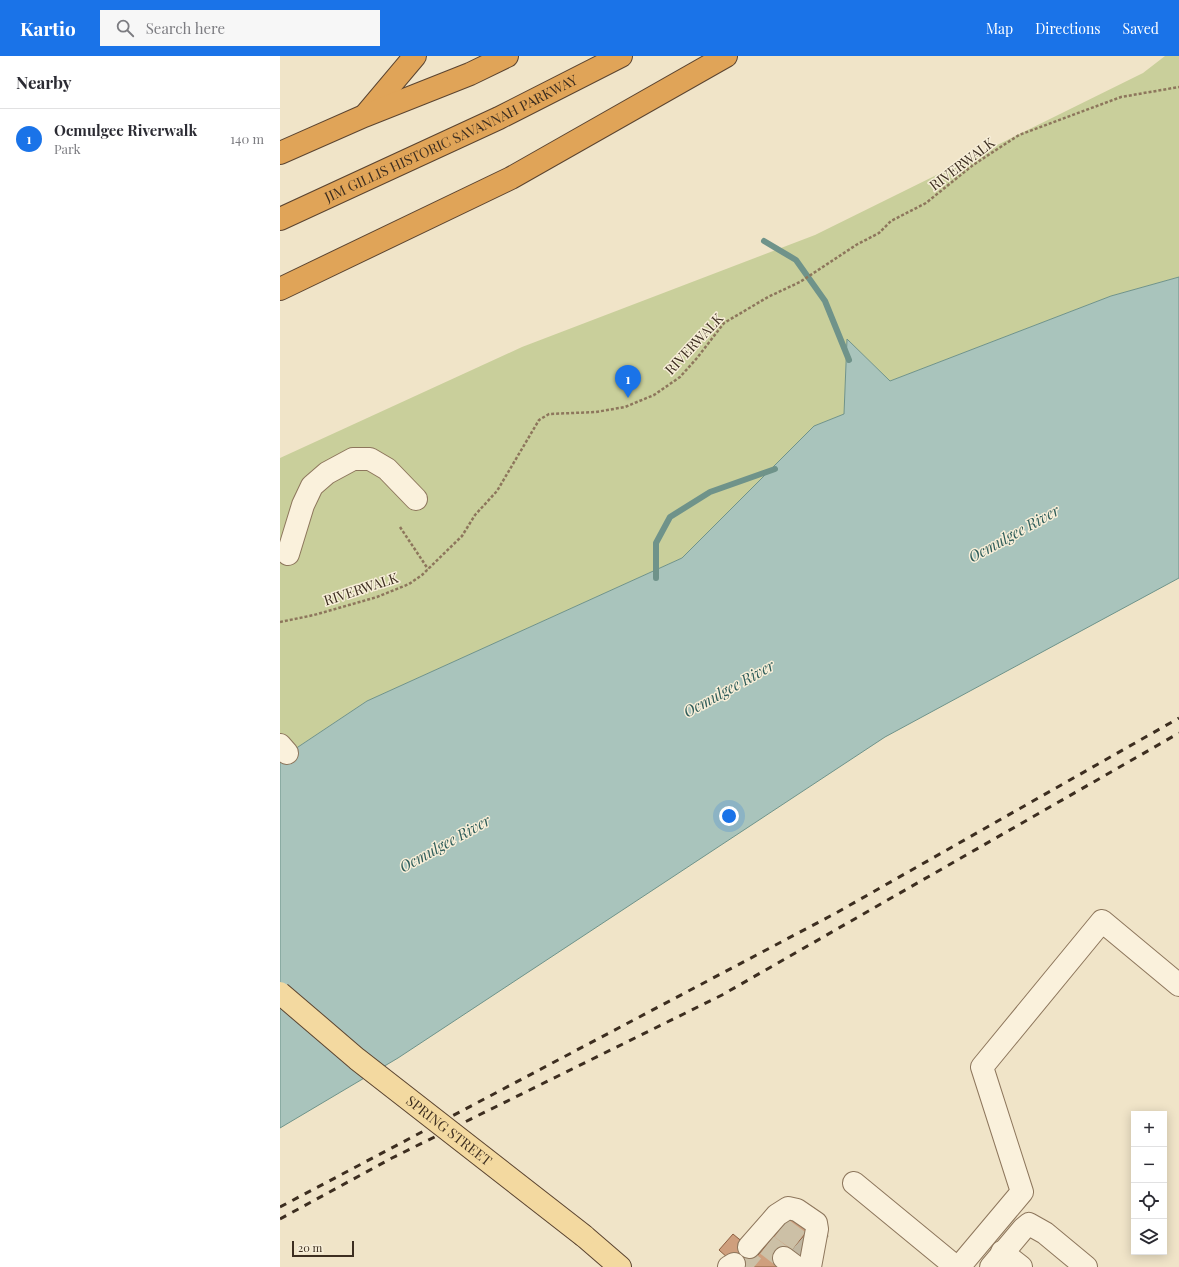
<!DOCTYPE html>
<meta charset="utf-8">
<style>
body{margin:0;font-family:"Playfair Display",serif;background:#f7f7f7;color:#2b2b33}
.controls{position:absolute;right:12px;bottom:12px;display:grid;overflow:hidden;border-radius:0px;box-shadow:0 2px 10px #0003}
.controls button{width:36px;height:36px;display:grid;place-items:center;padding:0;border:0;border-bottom:1px solid #e1e1e2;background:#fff;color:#2b2b33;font:20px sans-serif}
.scale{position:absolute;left:12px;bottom:10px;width:62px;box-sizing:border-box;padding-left:4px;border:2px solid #3d2e20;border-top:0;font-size:11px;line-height:14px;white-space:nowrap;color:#3d2e20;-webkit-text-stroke:3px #f7eed8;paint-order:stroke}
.you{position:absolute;left:449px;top:760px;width:14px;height:14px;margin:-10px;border:3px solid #fff;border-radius:50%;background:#1a73e8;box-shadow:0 0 0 6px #1a73e833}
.badge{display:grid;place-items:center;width:26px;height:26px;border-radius:50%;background:#1a73e8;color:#fff;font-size:13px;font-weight:700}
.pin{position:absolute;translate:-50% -33px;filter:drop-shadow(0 1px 2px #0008)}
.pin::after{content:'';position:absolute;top:21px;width:14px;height:12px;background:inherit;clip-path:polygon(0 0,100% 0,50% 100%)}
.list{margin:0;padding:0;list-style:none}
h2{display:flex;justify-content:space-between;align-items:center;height:52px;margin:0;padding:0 16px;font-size:17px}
h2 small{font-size:13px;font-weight:400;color:#7c7c81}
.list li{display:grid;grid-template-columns:26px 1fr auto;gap:12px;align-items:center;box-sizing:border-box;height:60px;padding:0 16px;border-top:1px solid #e1e1e2}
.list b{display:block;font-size:15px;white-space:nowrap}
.list p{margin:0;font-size:13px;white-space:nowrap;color:#7c7c81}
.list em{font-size:13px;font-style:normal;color:#7c7c81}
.icon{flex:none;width:22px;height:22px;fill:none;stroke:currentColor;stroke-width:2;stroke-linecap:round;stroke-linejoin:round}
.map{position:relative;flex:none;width:899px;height:1211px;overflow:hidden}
header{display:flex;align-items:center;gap:24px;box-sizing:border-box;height:56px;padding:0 20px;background:#1a73e8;color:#fff}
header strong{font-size:19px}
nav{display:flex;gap:22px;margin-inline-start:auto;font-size:14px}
.search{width:280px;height:36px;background:#f7f7f7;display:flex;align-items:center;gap:10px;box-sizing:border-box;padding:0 14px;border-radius:0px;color:#7c7c81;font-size:15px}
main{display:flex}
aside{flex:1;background:#fff}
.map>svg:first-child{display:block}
.green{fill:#c9cf9b}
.water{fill:#a9c4bc;stroke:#6f938a}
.shadow{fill:#0003}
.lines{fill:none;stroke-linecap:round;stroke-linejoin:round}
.stream{stroke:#6f938a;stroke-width:6}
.building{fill:#cf9f7d;stroke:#8d5f41}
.minor-tunnel{stroke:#ccc0a6;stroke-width:22;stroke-dasharray:22 11;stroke-linecap:butt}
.minor-casing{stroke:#8d765c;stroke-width:24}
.major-casing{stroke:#5b4430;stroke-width:24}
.highway-casing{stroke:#5b4430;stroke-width:24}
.path{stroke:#8d765c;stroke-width:2.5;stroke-dasharray:3 2;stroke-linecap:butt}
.minor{stroke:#faf1dc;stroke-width:22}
.major{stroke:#f3d9a0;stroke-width:22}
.highway{stroke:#e0a458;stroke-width:22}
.rail{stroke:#3d2e20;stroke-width:3;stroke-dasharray:7 7;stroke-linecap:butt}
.major-bridge-casing{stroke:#5b4430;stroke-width:24;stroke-linecap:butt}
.major-bridge{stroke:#f3d9a0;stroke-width:22}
.labels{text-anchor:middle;stroke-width:3;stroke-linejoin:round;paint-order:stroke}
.street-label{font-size:14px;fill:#3d2e20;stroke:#f7eed8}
.water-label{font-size:15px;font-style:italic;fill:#2f5d5a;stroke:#f7eed8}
</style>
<header>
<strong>Kartio</strong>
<div class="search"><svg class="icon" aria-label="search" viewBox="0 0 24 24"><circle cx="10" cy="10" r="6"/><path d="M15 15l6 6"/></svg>Search here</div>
<nav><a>Map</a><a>Directions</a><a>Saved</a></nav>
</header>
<main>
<aside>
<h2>Nearby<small></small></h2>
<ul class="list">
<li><span class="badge">1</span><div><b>Ocmulgee Riverwalk</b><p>Park</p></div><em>140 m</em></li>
</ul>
</aside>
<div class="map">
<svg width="899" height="1211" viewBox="0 0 899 1211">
<rect width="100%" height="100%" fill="#f0e4c8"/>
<path class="green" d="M885,0H899V221L831,240L610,325L567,283L564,358L534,370L402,502L87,645L0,703V402L242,291L535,179L863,17Z"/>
<path class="water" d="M899,221V522L605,681L118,1002L0,1072V703L87,645L402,502L534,370L564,358L567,283L610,325L831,240Z"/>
<path class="shadow" d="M533,1167L549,1180L523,1211H459L453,1179L471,1189L481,1198Z"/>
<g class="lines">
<g class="stream">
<path d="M484,185L516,204L545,245L569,304"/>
<path d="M376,522V487L390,461L430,436L495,413"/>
</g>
</g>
<path class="building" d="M515,1155L532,1170L497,1211H458L439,1194L453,1178L478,1199Z"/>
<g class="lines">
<g class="minor-tunnel">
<path d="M501,1172L519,1185"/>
<path d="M487,1189L504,1202"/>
<path d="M461,1200L474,1211"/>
</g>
<g class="minor-casing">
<g id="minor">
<path d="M8,498L23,449L32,430L47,417L73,403H90L107,413L136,443"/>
<path d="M0,689L7,697"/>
<path d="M574,1127L676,1211"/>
<path d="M469,1191L497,1159L508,1152L517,1154L536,1167L537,1173L530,1211"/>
<path d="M722,1196L741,1211"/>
<path d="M504,1202L516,1211"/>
<path d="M449,1211L454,1208"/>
<path d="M679,1211L742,1136L702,1011L822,865L899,929"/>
<path d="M711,1211L743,1173L749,1168L765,1177L806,1211"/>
</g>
</g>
<g class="major-casing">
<path id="major" d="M304,1180L340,1211"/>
</g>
<g class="highway-casing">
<g id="highway">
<path d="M87,57L135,0"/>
<path d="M0,97L84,60L190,18L227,0"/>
<path id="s1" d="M0,163L219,62L341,0"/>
<path d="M0,233L231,122L446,0"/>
</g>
</g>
<g class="path">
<path d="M120,471L148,513"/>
<path d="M0,566L34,559L97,541L129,528L142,519L182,480L195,459L217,435L259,364L269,358L316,356L345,351L374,339L400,321L417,302L444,267L488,241L520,226L576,189L599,177L611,165L646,147L693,109L739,79L841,41L899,31"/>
</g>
<use href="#minor" class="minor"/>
<use href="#major" class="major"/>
<use href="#highway" class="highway"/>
<g class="rail">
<path d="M0,1151L556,857L899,662"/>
<path d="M0,1163L112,1102L442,939L899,677"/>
</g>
<g class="major-bridge-casing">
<g id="major-bridge">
<path id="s2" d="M0,937L77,1003L304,1180"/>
</g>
</g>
<use href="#major-bridge" class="major-bridge"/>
</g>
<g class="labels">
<g class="street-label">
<text dy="5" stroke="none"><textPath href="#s1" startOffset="189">JIM GILLIS HISTORIC SAVANNAH PARKWAY</textPath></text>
<text transform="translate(682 108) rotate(-37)" y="5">RIVERWALK</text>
<text transform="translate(414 288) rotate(-47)" y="5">RIVERWALK</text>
<text transform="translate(81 533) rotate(-18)" y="5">RIVERWALK</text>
<text dy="5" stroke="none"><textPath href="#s2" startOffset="218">SPRING STREET</textPath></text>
</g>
<g class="water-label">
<text transform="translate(734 478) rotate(-29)" y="5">Ocmulgee River</text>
<text transform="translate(449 633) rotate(-29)" y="5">Ocmulgee River</text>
<text transform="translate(165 788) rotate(-29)" y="5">Ocmulgee River</text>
</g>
</g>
</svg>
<div class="controls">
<button>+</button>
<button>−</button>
<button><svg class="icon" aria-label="locate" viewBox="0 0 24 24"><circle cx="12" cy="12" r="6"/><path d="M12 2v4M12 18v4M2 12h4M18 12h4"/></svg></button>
<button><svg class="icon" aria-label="layers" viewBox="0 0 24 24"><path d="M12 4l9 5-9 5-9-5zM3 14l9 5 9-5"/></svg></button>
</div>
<div class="scale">20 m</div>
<div class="you"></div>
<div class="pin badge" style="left:348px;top:342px">1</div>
</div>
</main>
